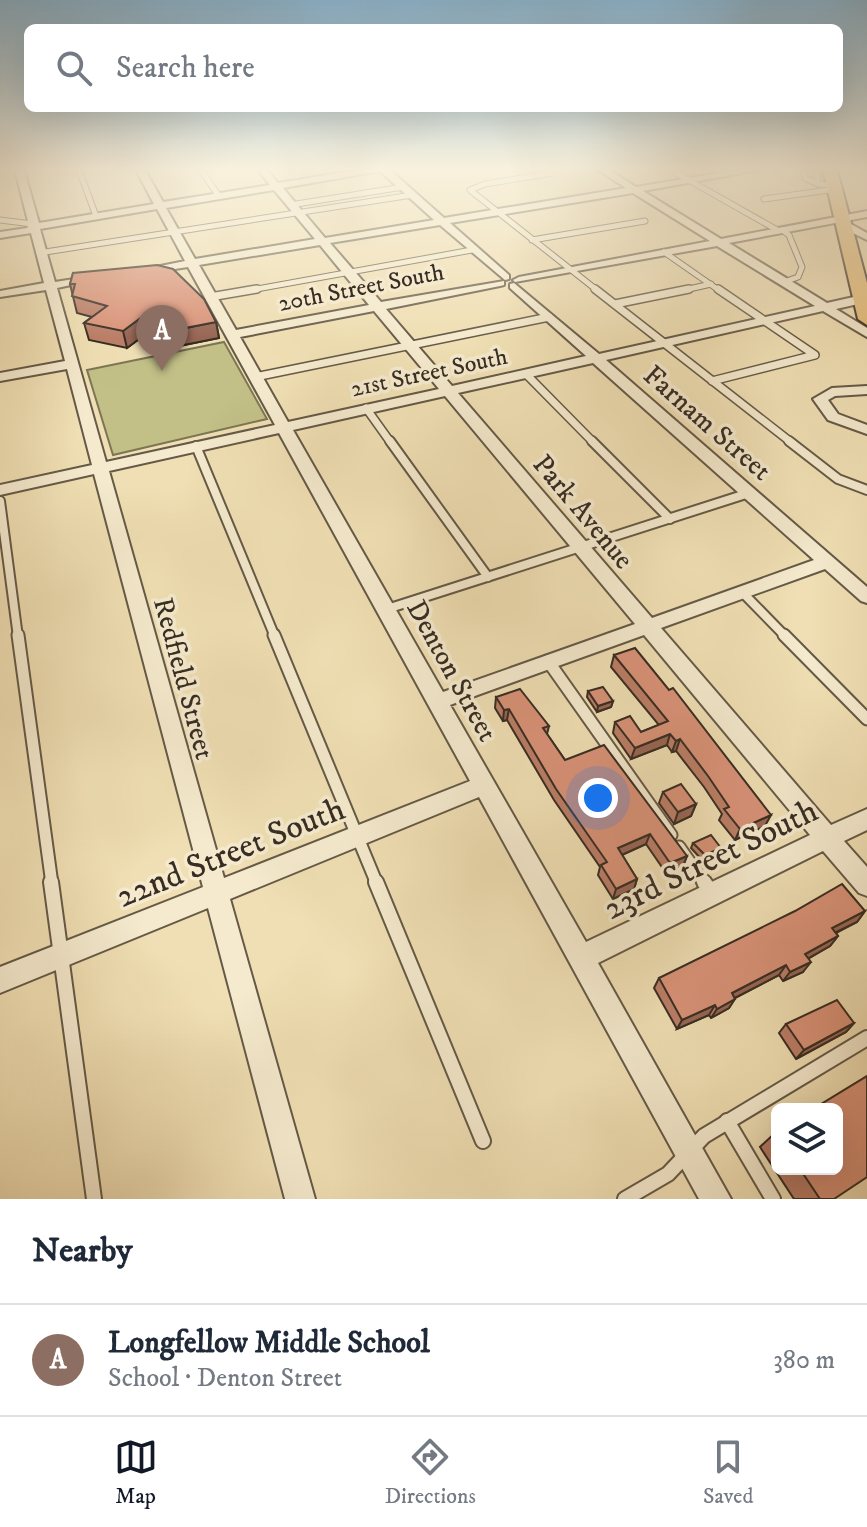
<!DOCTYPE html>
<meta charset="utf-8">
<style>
body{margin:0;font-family:"IM FELL DW Pica",serif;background:#f2f2f3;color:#1f2937}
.controls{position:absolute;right:24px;bottom:24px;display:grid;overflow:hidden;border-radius:12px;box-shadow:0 8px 32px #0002}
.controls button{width:72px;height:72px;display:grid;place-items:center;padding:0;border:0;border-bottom:2px solid #e0e1e3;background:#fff;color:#1f2937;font:40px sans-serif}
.you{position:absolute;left:598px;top:798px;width:28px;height:28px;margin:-20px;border:6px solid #fff;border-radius:50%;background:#1a73e8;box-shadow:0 0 0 12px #1a73e833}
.badge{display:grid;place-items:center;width:52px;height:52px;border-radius:50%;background:#111827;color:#fff;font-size:26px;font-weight:700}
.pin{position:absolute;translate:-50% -66px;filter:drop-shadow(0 2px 4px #0008)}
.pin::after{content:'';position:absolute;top:42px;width:28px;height:24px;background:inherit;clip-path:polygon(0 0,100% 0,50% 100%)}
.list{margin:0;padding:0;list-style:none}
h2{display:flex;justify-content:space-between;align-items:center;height:104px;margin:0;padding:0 32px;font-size:34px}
h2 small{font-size:26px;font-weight:400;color:#747a83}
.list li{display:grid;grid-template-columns:52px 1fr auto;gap:24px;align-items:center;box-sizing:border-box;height:112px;padding:0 32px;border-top:2px solid #e0e1e3}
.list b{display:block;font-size:30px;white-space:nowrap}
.list p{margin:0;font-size:26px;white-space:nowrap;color:#747a83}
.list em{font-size:26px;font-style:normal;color:#747a83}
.icon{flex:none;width:44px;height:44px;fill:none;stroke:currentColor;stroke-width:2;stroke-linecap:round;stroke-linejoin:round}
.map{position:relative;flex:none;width:867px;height:1199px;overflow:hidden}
.search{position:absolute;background:#fff;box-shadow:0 8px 32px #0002;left:24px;right:24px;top:24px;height:88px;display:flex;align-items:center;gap:20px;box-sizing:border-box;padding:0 28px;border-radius:12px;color:#747a83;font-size:30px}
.sheet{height:216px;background:#fff}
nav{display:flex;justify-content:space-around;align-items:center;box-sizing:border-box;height:112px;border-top:2px solid #e0e1e3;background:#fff;font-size:22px;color:#747a83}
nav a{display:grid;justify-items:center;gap:4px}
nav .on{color:#111827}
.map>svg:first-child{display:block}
.green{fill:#c2c087;stroke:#7c7655;stroke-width:2}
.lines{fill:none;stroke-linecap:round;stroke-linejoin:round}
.lane-far4-casing{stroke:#655a47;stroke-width:7}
.lane-far3-casing{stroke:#655a47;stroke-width:10}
.lane-far2-casing{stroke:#655a47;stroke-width:12}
.lane-far1-casing{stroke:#655a47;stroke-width:15}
.lane-casing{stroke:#655a47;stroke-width:18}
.street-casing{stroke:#655a47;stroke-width:4}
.primary-casing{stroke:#372d23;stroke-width:4}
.lane-far4{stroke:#f5eace;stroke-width:5}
.lane-far3{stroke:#f5eace;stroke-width:7}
.lane-far2{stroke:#f5eace;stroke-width:8}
.lane-far1{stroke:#f5eace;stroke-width:11}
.lane{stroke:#f5eace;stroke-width:14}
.street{fill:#f5eace;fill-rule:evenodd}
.primary{fill:#e8c07a;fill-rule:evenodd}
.wall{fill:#bb7e67;stroke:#372d23;stroke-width:2}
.shaded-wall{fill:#986654;stroke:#372d23;stroke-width:2}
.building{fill:#d99278;stroke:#372d23;stroke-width:2}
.labels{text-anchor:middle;stroke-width:7;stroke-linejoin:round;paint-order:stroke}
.far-street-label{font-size:24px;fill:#372d23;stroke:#f5eace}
.street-label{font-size:28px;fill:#372d23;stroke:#f5eace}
.near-street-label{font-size:34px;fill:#372d23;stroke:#f5eace}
</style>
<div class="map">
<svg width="867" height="1199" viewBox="0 0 867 1199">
<rect width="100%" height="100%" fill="#f0dfb4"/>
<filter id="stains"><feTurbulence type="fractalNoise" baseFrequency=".0025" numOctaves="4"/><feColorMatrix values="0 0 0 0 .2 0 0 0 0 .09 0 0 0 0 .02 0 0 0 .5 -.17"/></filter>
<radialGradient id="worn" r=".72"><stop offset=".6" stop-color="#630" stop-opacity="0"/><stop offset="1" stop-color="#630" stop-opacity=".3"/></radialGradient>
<path class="green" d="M224,342L267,419L113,455L87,370Z"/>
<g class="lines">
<g class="lane-far4-casing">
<g id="lane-far4">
<path d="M79,170L96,216"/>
<path d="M201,170L218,195"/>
<path d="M671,170L779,231"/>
<path d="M804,170L805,178L818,184"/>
<path d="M816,170L818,184L829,185"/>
<path d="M553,173L485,184L470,190L598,291"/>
<path d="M764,199L836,189"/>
<path d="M290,205L403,187"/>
<path d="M0,220L32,224"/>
<path d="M782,230L789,235L802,267L798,277L784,282"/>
<path d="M532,240L645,221"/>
<path d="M664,252L720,291"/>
<path d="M39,253L412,195"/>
<path d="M246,291L472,250"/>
<path d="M680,291L711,284"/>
</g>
</g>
<g class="lane-far3-casing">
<g id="lane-far3">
<path d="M595,289L792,443"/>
<path d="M210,297L257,289"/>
<path d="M615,304L689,289"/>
<path d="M526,374L594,443"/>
<path d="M255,377L549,317"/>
<path d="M712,381L815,355L718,289"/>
<path d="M366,408L391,443"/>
</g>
</g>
<g class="lane-far2-casing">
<g id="lane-far2">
<path d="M390,441L488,577"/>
<path d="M592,441L670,519"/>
<path d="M789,441L838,479L867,490"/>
<path d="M196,446L275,637"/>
<path d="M0,501L18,637"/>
<path d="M742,592L786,637"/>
<path d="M387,609L749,493"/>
</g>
</g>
<g class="lane-far1-casing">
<g id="lane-far1">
<path d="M18,635L52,884"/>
<path d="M274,635L377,884"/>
<path d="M784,635L867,719"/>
<path d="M548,661L671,835"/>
<path d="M679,847L705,884"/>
</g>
</g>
<g class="lane-casing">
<g id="lane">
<path d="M51,882L94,1199"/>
<path d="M376,882L483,1141"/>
<path d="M704,882L711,892"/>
<path d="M727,1121L773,1199"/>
<path d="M625,1199L668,1174L704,1136L867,1038"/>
</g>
</g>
<g class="street-casing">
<g id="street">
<path d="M15,170H24L39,223L154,204L136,170H145L163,202L270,185L258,170H267L278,183L358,170H390L444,218L626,188L598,170H609L636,187L737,170H759L643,191L721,239L867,211V217L729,243L827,303L867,294V302L836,309L867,328V337L823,311L606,360L867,587V603L861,601L825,569L661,628L831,825L867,809V830L844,841L867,867V896L859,893L823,851L598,963L731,1199H699L479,797L230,899L315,1199H285L208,908L0,993V967L203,887L94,474L0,495V485L92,465L67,369L0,381V373L65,361L46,290L0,297V291L44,283L31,233L0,238V232L27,228L29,225ZM380,171L434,220L325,238L283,188ZM274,190L315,239L195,259L166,208ZM633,193L710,241L519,277L513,280L515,282L717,246L815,306L599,354L514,283L510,284V288L586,356L452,386L386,309L500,286L504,285V281L381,302L330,243L440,225L505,280L509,279V275L450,223ZM157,209L185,261L136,271L142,274L188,267L275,425L106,462L57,288L99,279L93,276L55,282L40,229ZM320,245L369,305L236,330L199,265ZM374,311L439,389L288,422L240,337ZM593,363L814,560L652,618L458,393ZM445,396L635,624L443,692L293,430ZM279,433L470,781L224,878L109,471ZM644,635L810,835L586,942L450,705Z"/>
<path d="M841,223H849L867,233V240L841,227Z"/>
<path d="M867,386V394L835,396L828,400L838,414L867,425V434L828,420L813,399L832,388Z"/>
</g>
</g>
<g class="primary-casing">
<path id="primary" d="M823,170H837L867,283V325L858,319Z"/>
</g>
<use href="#lane-far4" class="lane-far4"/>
<use href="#lane-far3" class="lane-far3"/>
<use href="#lane-far2" class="lane-far2"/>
<use href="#lane-far1" class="lane-far1"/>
<use href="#lane" class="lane"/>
<use href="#street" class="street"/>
<use href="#primary" class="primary"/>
</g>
<g class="wall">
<path d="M73,273L216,322L219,338L169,348L158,325L127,348L89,340L84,323L92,317L77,313L70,284Z"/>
<path d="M614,655L765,826L735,840L719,820L722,814L704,787L676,751L672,752L667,745L631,759L613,733L615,722L641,732L659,725L611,667Z"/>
<path d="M588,691L613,701L611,707L597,712L587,697Z"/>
<path d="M496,697L549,726L547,734L565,760L687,856L683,866L666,873L646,844L622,855L637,879L634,889L613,899L598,875L600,867L554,800L507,720L503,721L495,708Z"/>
<path d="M663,792L696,804L691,816L674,824L659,803Z"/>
<path d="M693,843L718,854L703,861L691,848Z"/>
<path d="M865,911L857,922L836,933L838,936L830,946L808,959L803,972L783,981L779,975L735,998L729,1008L711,1018L709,1015L677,1029L654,988L659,978Z"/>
<path d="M854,1023L846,1032L796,1059L779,1033L786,1024Z"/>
<path d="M777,1131V1169H837L834,1199H794L760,1147Z"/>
</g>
<g class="shaded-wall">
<path d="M154,308L158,325L127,348L123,331Z"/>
<path d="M216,322L219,338L169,348L165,332Z"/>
<path d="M613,701L611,707L597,712L598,706Z"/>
<path d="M509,709L507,720L503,721L504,710Z"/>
<path d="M670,734L667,745L631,759L635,748Z"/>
<path d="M680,739L676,751L672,752L676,741Z"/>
<path d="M696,804L691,816L674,824L678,812Z"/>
<path d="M771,815L765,826L735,840L740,829Z"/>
<path d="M650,834L646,844L615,858L618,848Z"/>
<path d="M721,848L718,854L703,861L705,855Z"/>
<path d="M687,856L683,866L666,873L670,863Z"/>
<path d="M637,879L634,889L613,899L616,889Z"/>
<path d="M865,911L857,922L824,938L832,928Z"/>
<path d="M838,936L830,946L798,964L805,954Z"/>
<path d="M811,962L803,972L783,981L790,972Z"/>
<path d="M786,965L779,975L725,1003L732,993Z"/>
<path d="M735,999L729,1008L711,1018L717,1009Z"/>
<path d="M715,1005L709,1015L677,1029L682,1020Z"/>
<path d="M854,1023L846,1032L796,1059L804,1050Z"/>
</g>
<g class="building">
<path d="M157,265L173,269L204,299L216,322L165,332L154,308L123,331L84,323L107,306L72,296L75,284H70L73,273Z"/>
<path d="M635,648L669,690L673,688L771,815L740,829L724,809L729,807L708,776L680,739L676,741L670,734L635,748L615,722L630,716L641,732L668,721L614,655Z"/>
<path d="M603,687L613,701L598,706L588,691Z"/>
<path d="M520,689L549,726L543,728L565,760L604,745L687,856L670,863L650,834L618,848L637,879L616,889L601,865L607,862L556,789L509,709L504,710L496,697Z"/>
<path d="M681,784L696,804L678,812L663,792Z"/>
<path d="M711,835L721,848L705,855L693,843Z"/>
<path d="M842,884L865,911L832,928L838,936L805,954L811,962L790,972L786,965L732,993L735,999L717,1009L715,1005L682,1020L659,978L795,911Z"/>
<path d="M837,1000L854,1023L804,1050L786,1024Z"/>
<path d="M867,1076V1177L834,1199H820L800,1169H837V1109H813Z"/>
</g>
<linearGradient id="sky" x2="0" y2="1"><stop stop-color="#8ab7d4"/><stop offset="0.5" stop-color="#f8f1dd"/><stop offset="1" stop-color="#f8f1dd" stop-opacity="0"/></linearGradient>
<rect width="867" height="338" fill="url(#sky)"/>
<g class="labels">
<g class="far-street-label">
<text transform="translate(361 287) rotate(-11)" y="8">20th Street South</text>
<text transform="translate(429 372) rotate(-12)" y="8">21st Street South</text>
</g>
<g class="street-label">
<text transform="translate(708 422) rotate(41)" y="10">Farnam Street</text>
<text transform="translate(584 511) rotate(50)" y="10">Park Avenue</text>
<text transform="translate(453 670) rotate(61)" y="10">Denton Street</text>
<text transform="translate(185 678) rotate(75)" y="10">Redfield Street</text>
</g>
<g class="near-street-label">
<text transform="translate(230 851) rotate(-22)" y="12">22nd Street South</text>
<text transform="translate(710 858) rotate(-26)" y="12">23rd Street South</text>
</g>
</g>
<rect width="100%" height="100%" filter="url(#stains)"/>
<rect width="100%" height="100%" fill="url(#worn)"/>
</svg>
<div class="controls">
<button><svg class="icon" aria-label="layers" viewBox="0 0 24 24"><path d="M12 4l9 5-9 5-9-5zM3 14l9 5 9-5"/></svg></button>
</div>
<div class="you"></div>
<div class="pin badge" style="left:162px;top:371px;background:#8d6e63">A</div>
<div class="search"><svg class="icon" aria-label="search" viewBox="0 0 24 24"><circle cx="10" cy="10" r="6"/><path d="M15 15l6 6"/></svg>Search here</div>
</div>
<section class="sheet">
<h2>Nearby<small></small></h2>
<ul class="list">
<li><span class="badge" style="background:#8d6e63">A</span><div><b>Longfellow Middle School</b><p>School · Denton Street</p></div><em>380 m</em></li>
</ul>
</section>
<nav>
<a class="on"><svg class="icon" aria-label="map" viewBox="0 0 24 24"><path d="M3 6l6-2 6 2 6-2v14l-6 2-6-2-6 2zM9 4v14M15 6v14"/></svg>Map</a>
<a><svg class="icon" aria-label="directions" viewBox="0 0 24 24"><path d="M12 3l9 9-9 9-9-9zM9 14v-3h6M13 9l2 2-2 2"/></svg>Directions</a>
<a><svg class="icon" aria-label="saved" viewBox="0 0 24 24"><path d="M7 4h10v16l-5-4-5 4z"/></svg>Saved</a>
</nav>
